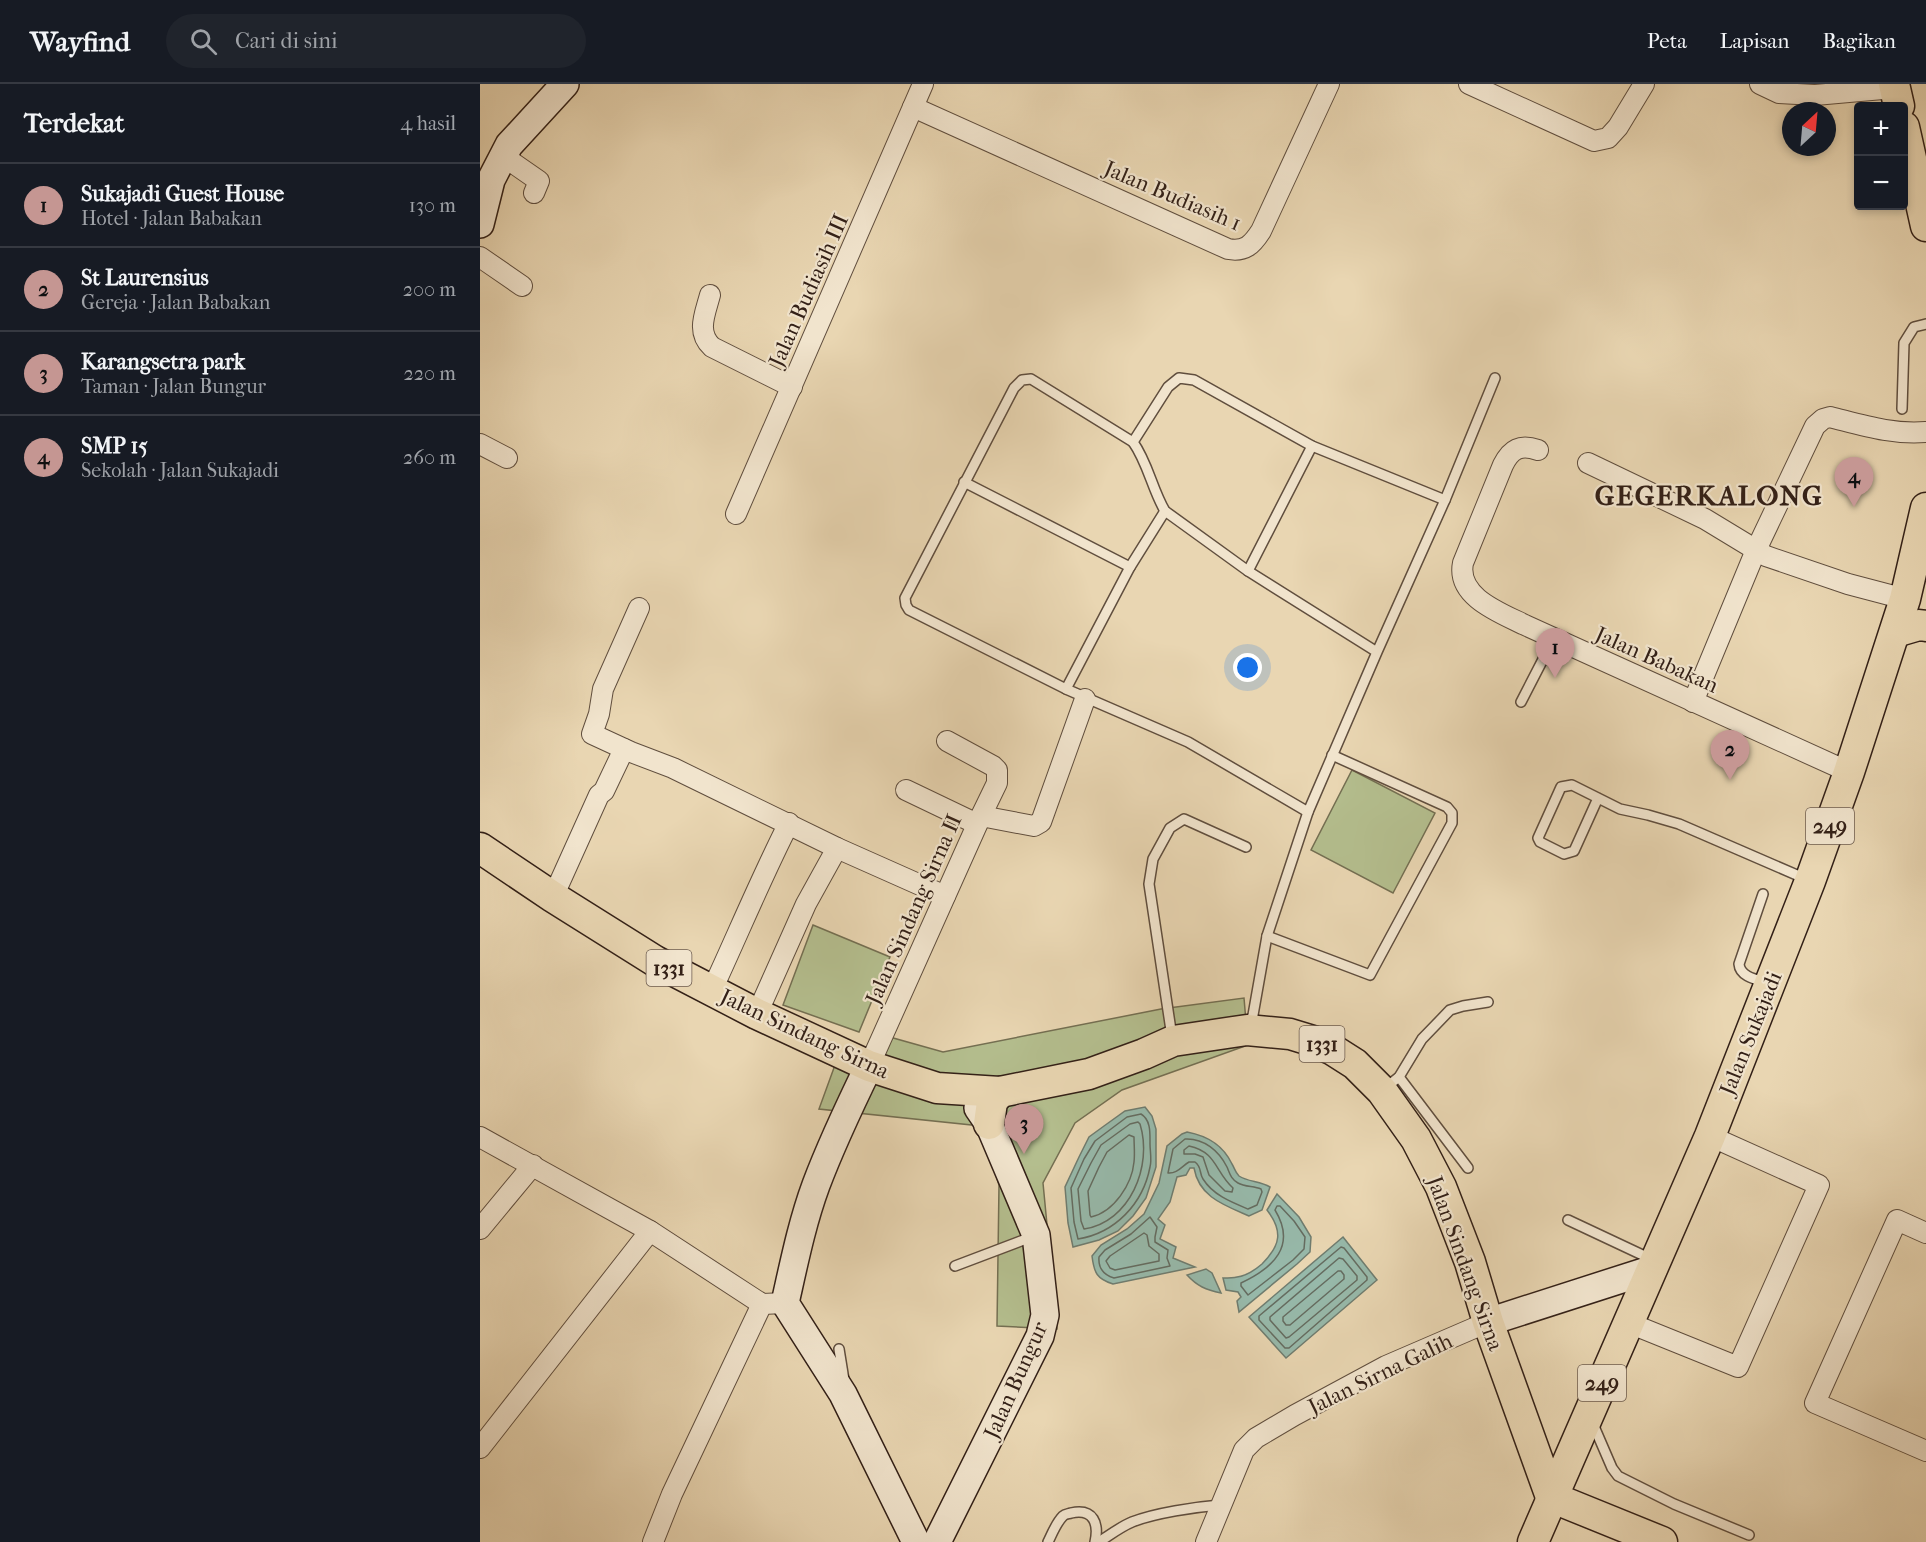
<!DOCTYPE html>
<html lang="id">
<meta charset="utf-8">
<style>
body{margin:0;font-family:"IM FELL French Canon",serif;background:#20242c;color:#f1f3f6}
.controls{position:absolute;right:18px;top:18px;display:grid;overflow:hidden;border-radius:6px;box-shadow:0 3px 9px #0003}
.controls button{width:54px;height:54px;display:grid;place-items:center;padding:0;border:0;border-bottom:2px solid #363941;background:#171b24;color:#f1f3f6;font:30px sans-serif}
.compass{position:absolute;left:1302px;top:18px;width:54px;height:54px;border-radius:50%;background:#171b24;box-shadow:0 3px 9px #0003;rotate:26deg}
.you{position:absolute;left:768px;top:584px;width:21px;height:21px;margin:-15px;border:4px solid #fff;border-radius:50%;background:#1a73e8;box-shadow:0 0 0 9px #1a73e833}
.badge{display:grid;place-items:center;width:39px;height:39px;border-radius:50%;background:#c59692;color:#111;font-size:20px;font-weight:700}
.pin{position:absolute;translate:-50% -50px;filter:drop-shadow(0 2px 3px #0008)}
.pin::after{content:'';position:absolute;top:32px;width:21px;height:18px;background:inherit;clip-path:polygon(0 0,100% 0,50% 100%)}
.list{margin:0;padding:0;list-style:none}
h2{display:flex;justify-content:space-between;align-items:center;height:78px;margin:0;padding:0 24px;font-size:26px}
h2 small{font-size:20px;font-weight:400;color:#9ea1a6}
.list li{display:grid;grid-template-columns:39px 1fr auto;gap:18px;align-items:center;box-sizing:border-box;height:84px;padding:0 24px;border-top:2px solid #363941}
.list b{display:block;font-size:22px;white-space:nowrap}
.list p{margin:0;font-size:20px;white-space:nowrap;color:#9ea1a6}
.list em{font-size:20px;font-style:normal;color:#9ea1a6}
.icon{flex:none;width:33px;height:33px;fill:none;stroke:currentColor;stroke-width:2;stroke-linecap:round;stroke-linejoin:round}
.map{position:relative;flex:none;width:1446px;height:1458px;overflow:hidden}
header{display:flex;align-items:center;gap:36px;box-sizing:border-box;height:84px;padding:0 30px;background:#171b24;border-bottom:2px solid #363941}
header strong{font-size:28px}
nav{display:flex;gap:33px;margin-inline-start:auto;font-size:21px}
.search{width:420px;height:54px;background:#20242c;display:flex;align-items:center;gap:15px;box-sizing:border-box;padding:0 21px;border-radius:33px;color:#9ea1a6;font-size:22px}
main{display:flex}
aside{flex:1;background:#171b24}
.map>svg:first-child{display:block}
.green{fill:#b4be8e;stroke:#746f52;stroke-width:1.5}
.water{fill:#97b9aa;stroke:#6f7c6f;stroke-width:1.5}
.lines{fill:none;stroke-linecap:round;stroke-linejoin:round}
.shore{stroke:#656c60;stroke-width:1.5}
.lane-casing{stroke:#604e3e;stroke-width:12}
.street-casing{stroke:#604e3e;stroke-width:22}
.secondary-casing{stroke:#332017;stroke-width:30}
.primary-casing{stroke:#332017;stroke-width:33}
.lane{stroke:#f1e4cd;stroke-width:9}
.street{stroke:#f1e4cd;stroke-width:20}
.secondary{stroke:#f1e4cd;stroke-width:27}
.primary{stroke:#e9d6b2;stroke-width:30}
.labels{text-anchor:middle;stroke-width:4.5;stroke-linejoin:round;paint-order:stroke}
.shield{fill:#f1e4cd;stroke:#6c5b4e;stroke-width:1.5}
.shield-label{font-size:21px;font-weight:bold;fill:#332017}
.street-label{font-size:22px;fill:#332017;stroke:#f1e4cd}
.district-label{font-size:28px;font-weight:bold;letter-spacing:1.5px;fill:#332017;stroke:#f1e4cd}
</style>
<header>
<strong>Wayfind</strong>
<div class="search"><svg class="icon" aria-label="search" viewBox="0 0 24 24"><circle cx="10" cy="10" r="6"/><path d="M15 15l6 6"/></svg>Cari di sini</div>
<nav><a>Peta</a><a>Lapisan</a><a>Bagikan</a></nav>
</header>
<main>
<aside>
<h2>Terdekat<small>4 hasil</small></h2>
<ul class="list">
<li><span class="badge">1</span><div><b>Sukajadi Guest House</b><p>Hotel · Jalan Babakan</p></div><em>130 m</em></li>
<li><span class="badge">2</span><div><b>St Laurensius</b><p>Gereja · Jalan Babakan</p></div><em>200 m</em></li>
<li><span class="badge">3</span><div><b>Karangsetra park</b><p>Taman · Jalan Bungur</p></div><em>220 m</em></li>
<li><span class="badge">4</span><div><b>SMP 15</b><p>Sekolah · Jalan Sukajadi</p></div><em>260 m</em></li>
</ul>
</aside>
<div class="map">
<svg width="1446" height="1458" viewBox="0 0 1446 1458">
<rect width="100%" height="100%" fill="#e9d6b2"/>
<filter id="stains"><feTurbulence type="fractalNoise" baseFrequency=".00333" numOctaves="4"/><feColorMatrix values="0 0 0 0 .2 0 0 0 0 .09 0 0 0 0 .02 0 0 0 .5 -.17"/></filter>
<radialGradient id="worn" r=".72"><stop offset=".6" stop-color="#630" stop-opacity="0"/><stop offset="1" stop-color="#630" stop-opacity=".3"/></radialGradient>
<g class="green">
<path d="M872,686L955,729L913,809L831,766Z"/>
<path d="M333,841L410,873L379,948L303,921Z"/>
<path d="M764,914L768,961L642,1006L595,1039L563,1099L577,1245L517,1242L519,1101L501,1042L339,1025L359,970L392,984L406,952L463,968L681,925Z"/>
</g>
<g class="water">
<path d="M665,1023L672,1032L676,1045V1083L666,1114L653,1132L638,1147L619,1156L593,1163L588,1139L585,1103L599,1073L609,1053L624,1042L645,1027Z"/>
<path d="M707,1048C728,1052 743,1061 752,1080C755,1085 755,1088 759,1092C768,1098 780,1097 790,1103L782,1126L769,1132C744,1121 719,1113 714,1084H710L706,1091L697,1093L690,1118L678,1135L685,1141L680,1155L696,1163L693,1174L715,1183L633,1200C617,1195 614,1189 612,1172L621,1161L647,1145L664,1130L679,1099L687,1062L702,1050Z"/>
<path d="M797,1110L819,1133L831,1153L830,1168L817,1180L759,1228L757,1217L761,1213L758,1208L746,1206L743,1194C747,1194 753,1194 757,1193C767,1192 775,1186 782,1180C801,1161 803,1147 787,1126Z"/>
<path d="M863,1153L897,1196L806,1274L769,1233Z"/>
<path d="M726,1185L732,1189L741,1209C726,1206 717,1202 707,1191Z"/>
</g>
<g class="lines">
<g class="shore">
<path d="M661,1030C671,1036 670,1049 670,1060C670,1067 672,1076 670,1083C663,1120 635,1149 598,1155L594,1138L591,1104L604,1075L615,1057L647,1033Z"/>
<path d="M658,1038L660,1040C673,1082 650,1138 604,1145L601,1137L598,1105L611,1079L621,1061L650,1040Z"/>
<path d="M649,1051L654,1053C654,1061 655,1070 654,1078C652,1100 634,1128 611,1133L610,1131L608,1107L619,1083L627,1068Z"/>
<path d="M705,1055C724,1054 739,1067 747,1083C750,1090 751,1095 758,1099C765,1103 774,1102 781,1105L782,1108L777,1121L768,1125C751,1118 733,1111 723,1095C719,1089 722,1083 715,1078H709C702,1082 697,1090 688,1089L693,1065Z"/>
<path d="M709,1062C737,1068 735,1088 753,1104L752,1108L745,1107L729,1091L723,1073L715,1070H704V1066Z"/>
<path d="M797,1122H800L814,1137L825,1153L824,1165L813,1176L768,1211L761,1202V1199C793,1184 817,1162 795,1126Z"/>
<path d="M670,1133L677,1143L675,1153V1158L688,1166L687,1174L690,1182L634,1194C624,1191 618,1184 619,1173L625,1166L651,1150Z"/>
<path d="M664,1149L667,1151L669,1162L679,1170V1177L635,1186L630,1184L626,1177L630,1172Z"/>
<path d="M861,1163L864,1164L887,1193V1196L809,1264H805L779,1236V1232Z"/>
<path d="M859,1174L863,1175L877,1192V1196L809,1253L806,1254L790,1236V1233Z"/>
<path d="M858,1187H861L864,1191V1195L810,1241H806L803,1237V1233Z"/>
</g>
<g class="lane-casing">
<g id="lane">
<path d="M1422,325L1424,259L1434,243L1446,240"/>
<path d="M484,398L650,483"/>
<path d="M965,416L1015,294"/>
<path d="M685,427L650,483L586,605L708,658L828,728"/>
<path d="M768,487L832,362"/>
<path d="M586,605L429,526L426,521L425,514L534,304L542,296L551,295L653,358"/>
<path d="M1041,618L1074,554"/>
<path d="M1118,714L1094,767L1084,770L1060,758L1058,754L1081,703L1092,701L1140,725L1168,731L1199,740L1326,795"/>
<path d="M1283,810L1259,880C1260,892 1274,895 1285,898"/>
<path d="M787,852L890,891L972,739V729L967,723L852,671"/>
<path d="M769,941L773,931L787,852L828,728L897,568L768,487L685,427C672,405 668,379 653,358L688,303L699,294L714,296L832,362L965,416L897,568"/>
<path d="M692,953L669,800L673,775L690,744L704,735L766,763"/>
<path d="M919,993L988,1084"/>
<path d="M905,1004L919,993L942,955L970,926L983,922L1008,918"/>
<path d="M1088,1136L1171,1175"/>
<path d="M475,1182L554,1152"/>
<path d="M359,1265L364,1296"/>
<path d="M1113,1340L1132,1384L1138,1392L1194,1420L1269,1451"/>
<path d="M568,1458C572,1450 576,1439 583,1432C585,1430 588,1430 591,1429C614,1424 619,1440 615,1458"/>
<path d="M619,1458C630,1451 640,1443 652,1438C675,1429 715,1423 740,1421"/>
</g>
</g>
<g class="street-casing">
<g id="street">
<path d="M989,0L1114,57L1128,54L1138,43L1164,0"/>
<path d="M1280,0L1299,9L1335,11L1414,4"/>
<path d="M433,23L748,165C765,168 772,161 781,147L849,0"/>
<path d="M23,72L59,97L54,109"/>
<path d="M0,173L42,202"/>
<path d="M230,211C225,230 216,248 232,263L312,303"/>
<path d="M0,360L27,374"/>
<path d="M1058,366C1040,360 1031,365 1023,381L983,479C976,513 1021,529 1045,541L1369,688"/>
<path d="M1108,379L1225,435L1286,472L1368,500L1425,515"/>
<path d="M256,430L443,0"/>
<path d="M159,524L123,605L119,630L112,650L151,668L193,684L357,764L465,812"/>
<path d="M1213,618L1276,466L1335,342L1343,335L1350,333C1382,341 1413,351 1446,348"/>
<path d="M467,657L513,682L517,686V699L501,732"/>
<path d="M426,706L497,740"/>
<path d="M73,813L119,711L124,707L144,665"/>
<path d="M232,906C258,850 281,794 309,739"/>
<path d="M277,930L326,820L357,764"/>
<path d="M389,982L501,732L554,742L561,738L605,615"/>
<path d="M0,1053L170,1147L282,1220L305,1219"/>
<path d="M0,1145L53,1081"/>
<path d="M1446,1149L1417,1136L1335,1319L1446,1367"/>
<path d="M1149,1239L1258,1283L1339,1101L1230,1052"/>
<path d="M0,1364L170,1147"/>
<path d="M173,1458L192,1410L282,1220"/>
<path d="M726,1458L764,1366L776,1354L815,1331L906,1282L1008,1238"/>
</g>
</g>
<g class="secondary-casing">
<g id="secondary">
<path d="M0,140L11,96L29,61L85,0"/>
<path d="M389,982C370,1021 351,1061 336,1101C322,1139 314,1179 305,1219L363,1310L436,1458"/>
<path d="M1008,1238L1173,1185"/>
<path d="M457,1458L560,1252L565,1231L556,1151L509,1040L498,1024"/>
</g>
</g>
<g class="primary-casing">
<g id="primary">
<path d="M1414,0L1419,22"/>
<path d="M1424,43L1446,142"/>
<path d="M1415,548L1439,541L1446,542"/>
<path d="M0,764L73,813L175,877L277,930L389,982L457,1004L520,1008L609,990L664,970L693,957L767,946L810,950L833,957L853,966L875,980L902,1007L936,1055L961,1103L990,1178L1008,1238L1071,1413"/>
<path d="M509,1040L512,1018L520,1008"/>
<path d="M1071,1413L1182,1458"/>
<path d="M1053,1458L1230,1052L1330,797L1369,688L1425,515L1446,424"/>
</g>
</g>
<use href="#lane" class="lane"/>
<use href="#street" class="street"/>
<use href="#secondary" class="secondary"/>
<use href="#primary" class="primary"/>
</g>
<g class="labels">
<g class="shield">
<rect x="1326" y="724" width="48" height="36" rx="4.5"/>
<rect x="166.5" y="866" width="45" height="36" rx="4.5"/>
<rect x="819.5" y="942" width="45" height="36" rx="4.5"/>
<rect x="1098" y="1281" width="48" height="36" rx="4.5"/>
</g>
<g class="shield-label">
<text x="1350" y="749">249</text>
<text x="189" y="891">1331</text>
<text x="842" y="967">1331</text>
<text x="1122" y="1306">249</text>
</g>
<g class="street-label">
<text transform="translate(693 111) rotate(23)" y="8">Jalan Budiasih 1</text>
<text transform="translate(328 206) rotate(-66)" y="8">Jalan Budiasih III</text>
<text transform="translate(1177 575) rotate(24)" y="8">Jalan Babakan</text>
<text transform="translate(433 825) rotate(-66)" y="8">Jalan Sindang Sirna II</text>
<text transform="translate(325 949) rotate(25)" y="8">Jalan Sindang Sirna</text>
<text transform="translate(1270 949) rotate(-68)" y="8">Jalan Sukajadi</text>
<text transform="translate(986 1179) rotate(70)" y="8">Jalan Sindang Sirna</text>
<text transform="translate(900 1289) rotate(-26)" y="8">Jalan Sirna Galih</text>
<text transform="translate(535 1296) rotate(-66)" y="8">Jalan Bungur</text>
</g>
<g class="district-label">
<text x="1229" y="421">GEGERKALONG</text>
</g>
</g>
<rect width="100%" height="100%" filter="url(#stains)"/>
<rect width="100%" height="100%" fill="url(#worn)"/>
</svg>
<div class="controls">
<button>+</button>
<button>−</button>
</div>
<svg class="compass" viewBox="-18 -18 36 36"><path d="M0-13l5 13h-10z" fill="#e53935"/><path d="M0 13l5-13h-10z" fill="#9ea1a6"/></svg>
<div class="you"></div>
<div class="pin badge" style="left:1075px;top:594px">1</div>
<div class="pin badge" style="left:1250px;top:696px">2</div>
<div class="pin badge" style="left:544px;top:1070px">3</div>
<div class="pin badge" style="left:1374px;top:423px">4</div>
</div>
</main>
